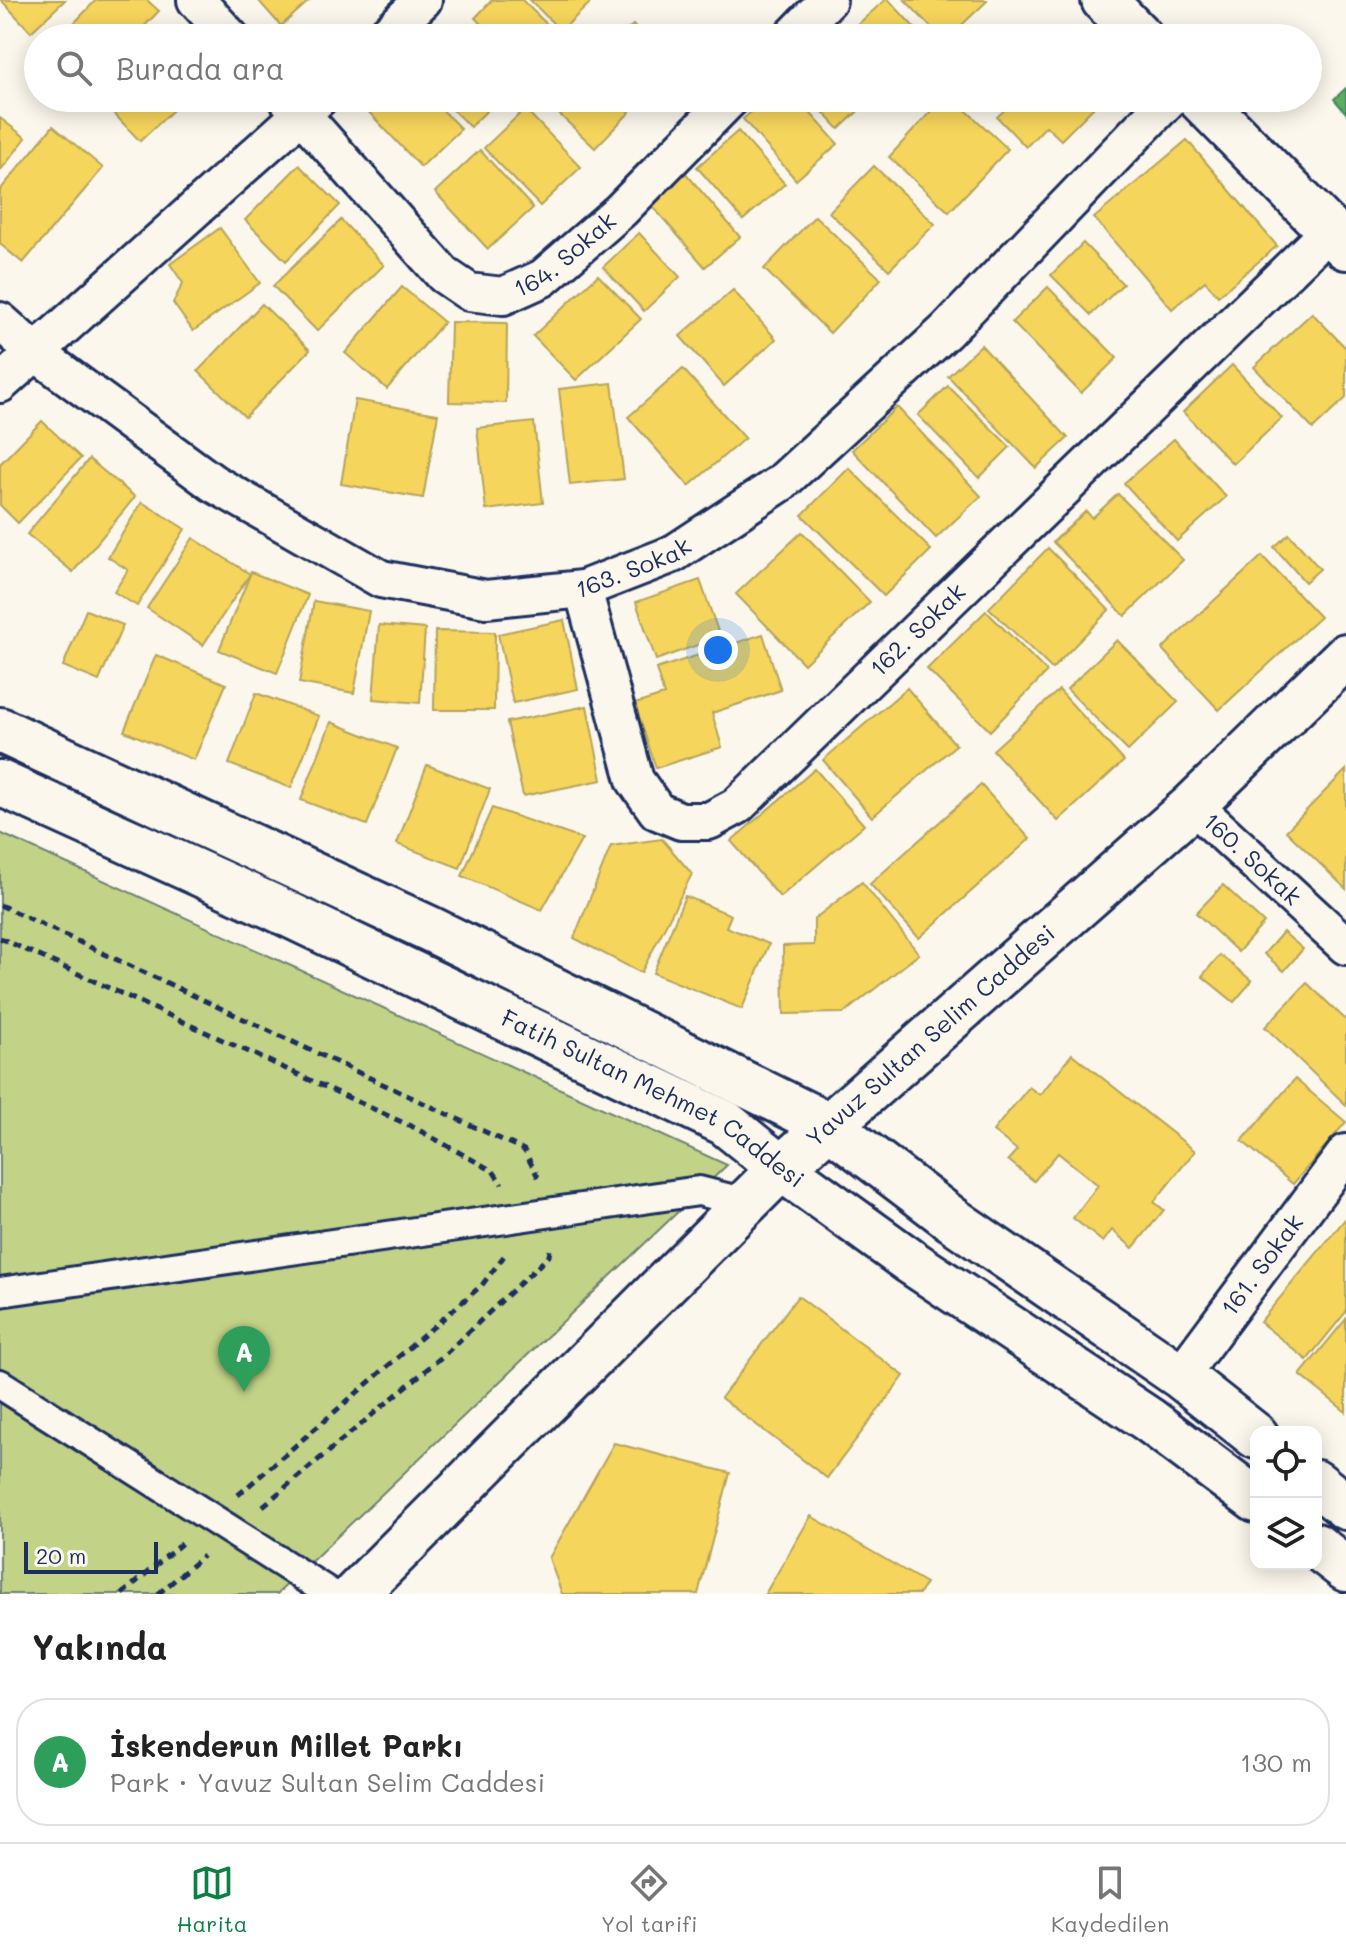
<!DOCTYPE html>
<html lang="tr">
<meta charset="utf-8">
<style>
body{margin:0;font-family:Mali,sans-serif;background:#f2f2f2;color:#222}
.controls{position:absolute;right:24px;bottom:24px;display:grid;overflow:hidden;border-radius:16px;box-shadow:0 4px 20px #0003}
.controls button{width:72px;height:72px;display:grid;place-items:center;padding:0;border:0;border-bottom:2px solid #e0e0e0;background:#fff;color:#222;font:40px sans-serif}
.scale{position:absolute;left:24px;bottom:20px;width:134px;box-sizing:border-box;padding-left:8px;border:4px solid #1b2f5e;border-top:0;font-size:22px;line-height:28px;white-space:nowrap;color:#1b2f5e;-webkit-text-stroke:6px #fbf7ec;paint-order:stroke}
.you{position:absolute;left:718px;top:650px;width:28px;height:28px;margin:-20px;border:6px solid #fff;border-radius:50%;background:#1a73e8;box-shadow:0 0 0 12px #1a73e833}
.badge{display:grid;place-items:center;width:52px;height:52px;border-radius:50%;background:#0b8043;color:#fff;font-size:26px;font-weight:700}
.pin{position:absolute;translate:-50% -66px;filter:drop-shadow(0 2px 4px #0008)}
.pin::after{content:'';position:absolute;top:42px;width:28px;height:24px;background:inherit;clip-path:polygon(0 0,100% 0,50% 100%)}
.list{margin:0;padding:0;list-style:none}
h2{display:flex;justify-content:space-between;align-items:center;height:104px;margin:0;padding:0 32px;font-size:34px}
h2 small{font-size:26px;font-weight:400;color:#767676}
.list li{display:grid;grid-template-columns:52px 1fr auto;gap:24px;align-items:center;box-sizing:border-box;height:128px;margin:0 16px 16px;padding:0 16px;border:2px solid #e0e0e0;border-radius:32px}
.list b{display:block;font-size:30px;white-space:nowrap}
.list p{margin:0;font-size:26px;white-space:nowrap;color:#767676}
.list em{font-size:26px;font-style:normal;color:#767676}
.icon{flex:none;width:44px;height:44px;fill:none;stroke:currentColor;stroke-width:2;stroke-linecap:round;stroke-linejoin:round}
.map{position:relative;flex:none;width:1346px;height:1594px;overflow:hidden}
.search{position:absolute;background:#fff;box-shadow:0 4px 20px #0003;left:24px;right:24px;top:24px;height:88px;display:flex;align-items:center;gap:20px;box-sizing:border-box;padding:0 28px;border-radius:44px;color:#767676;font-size:30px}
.sheet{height:248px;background:#fff}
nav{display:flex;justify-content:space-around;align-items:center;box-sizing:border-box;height:112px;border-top:2px solid #e0e0e0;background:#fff;font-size:22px;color:#767676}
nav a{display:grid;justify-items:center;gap:4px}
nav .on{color:#0b8043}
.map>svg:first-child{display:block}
.green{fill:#c2d388;stroke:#6e8173;stroke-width:2}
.homes{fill:#f6d55c;stroke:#b4a35d;stroke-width:2}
.public{fill:#5aae61;stroke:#478860;stroke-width:2}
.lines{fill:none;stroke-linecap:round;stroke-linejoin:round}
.pedestrian-casing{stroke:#1b2f5e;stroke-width:34}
.minor-casing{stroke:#1b2f5e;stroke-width:42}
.tertiary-casing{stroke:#1b2f5e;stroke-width:50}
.path{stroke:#1b2f5e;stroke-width:5;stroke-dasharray:8 6;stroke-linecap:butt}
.pedestrian{stroke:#fbf7ec;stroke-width:28}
.minor{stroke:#fbf7ec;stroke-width:36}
.tertiary{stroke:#fbf7ec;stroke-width:44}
.labels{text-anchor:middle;stroke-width:8;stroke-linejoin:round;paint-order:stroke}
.street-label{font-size:24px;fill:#1b2f5e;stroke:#fbf7ec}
</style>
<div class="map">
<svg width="1346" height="1594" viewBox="0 0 1346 1594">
<rect width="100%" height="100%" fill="#fbf7ec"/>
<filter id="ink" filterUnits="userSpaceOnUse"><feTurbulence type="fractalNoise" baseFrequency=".0125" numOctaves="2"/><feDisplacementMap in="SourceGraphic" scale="16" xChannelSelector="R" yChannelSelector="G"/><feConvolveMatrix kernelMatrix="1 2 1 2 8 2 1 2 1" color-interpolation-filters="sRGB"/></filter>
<g filter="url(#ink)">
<path class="green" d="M0,833L727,1165L277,1594H0Z"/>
<g class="homes">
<path d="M1,0H65L31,32Z"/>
<path d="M96,0H147L159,11L133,38H60Z"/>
<path d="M258,0H310L281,26Z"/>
<path d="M492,0H522L560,37L495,38L475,18Z"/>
<path d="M530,0H593L561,31Z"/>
<path d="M885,0H889L924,38H852L848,33Z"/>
<path d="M905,0H987V1L948,38H941Z"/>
<path d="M633,25L644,38H618Z"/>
<path d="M99,98H186L140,141Z"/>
<path d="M367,98H431L461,129L421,167L361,104Z"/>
<path d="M441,98H500L470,127Z"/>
<path d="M615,98L630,112L595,148L543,99Z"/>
<path d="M767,98H797L838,144L796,180L743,119Z"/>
<path d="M810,98H872L839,129Z"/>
<path d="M943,98H953L1008,149L949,212L889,157Z"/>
<path d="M1009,98H1103L1061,140L1046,126L1026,147L997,117L1013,102Z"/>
<path d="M525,109L581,167L540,206L484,148Z"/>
<path d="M0,118L26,138L0,171Z"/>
<path d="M53,126L103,168L23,263L0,244V190Z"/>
<path d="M738,131L785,184L743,220L697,167Z"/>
<path d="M1187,140L1277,246L1218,296L1205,281L1172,309L1094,218Z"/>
<path d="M480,150L533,208L488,249L435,192Z"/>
<path d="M299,165L340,205L286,261L245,220Z"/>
<path d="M874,166L935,224L889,270L829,212Z"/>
<path d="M684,171L740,237L705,267L648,201Z"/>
<path d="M815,216L881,279L830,333L764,269Z"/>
<path d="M341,220L384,265L317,331L273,286Z"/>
<path d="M220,228L260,283L193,331L173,303L183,283L170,264Z"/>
<path d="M639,233L680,277L644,311L603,267Z"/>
<path d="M1083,243L1123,284L1091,315L1051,275Z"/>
<path d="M598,275L641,319L576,380L533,336Z"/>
<path d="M402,287L444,322L387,389L345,353Z"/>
<path d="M1048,287L1117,358L1081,393L1012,322Z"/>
<path d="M733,290L776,339L724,386L680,336Z"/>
<path d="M262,304L310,350L245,417L198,371Z"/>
<path d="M1312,313L1346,348V398L1313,429L1254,367Z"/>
<path d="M451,322L507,323L506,403L449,402Z"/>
<path d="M981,345L1068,438L1036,468L948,376Z"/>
<path d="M1232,365L1282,418L1233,464L1183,412Z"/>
<path d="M683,369L745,438L689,486L628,417Z"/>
<path d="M612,383L624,479L570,485L559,389Z"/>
<path d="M948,386L1010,447L979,478L918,415Z"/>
<path d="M355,400L438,414L423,498L341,484Z"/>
<path d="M897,407L981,496L936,538L852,450Z"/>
<path d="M42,421L81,458L18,523L0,505V464Z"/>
<path d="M534,422L543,503L486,510L477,428Z"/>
<path d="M1174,439L1226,497L1177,541L1124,483Z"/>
<path d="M89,459L135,497L73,572L27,534Z"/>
<path d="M849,468L931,550L884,596L802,515Z"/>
<path d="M1118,494L1183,560L1125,616L1053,542L1086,511L1092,518Z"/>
<path d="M142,502L185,529L137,606L114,592L128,570L108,557Z"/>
<path d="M802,532L870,602L804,664L736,594Z"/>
<path d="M1289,534L1320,569L1305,582L1274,547Z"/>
<path d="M193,538L250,574L203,645L147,608Z"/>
<path d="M1048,548L1109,610L1052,669L989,608Z"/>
<path d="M1262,556L1320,617L1219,710L1162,649Z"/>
<path d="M251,572L308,595L277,673L219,650Z"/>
<path d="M700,580L720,637L656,660L636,602Z"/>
<path d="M314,601L369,611L354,693L299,683Z"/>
<path d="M86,610L123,625L99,681L63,666Z"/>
<path d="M986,611L1047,672L990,731L927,669Z"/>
<path d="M564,620L578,689L513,703L498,634Z"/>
<path d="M379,625L425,629L420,703L373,699Z"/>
<path d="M435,631L495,632L494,710H434Z"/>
<path d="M763,634L781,690L712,713L722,747L656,768L635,704L664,695L656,669Z"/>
<path d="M1117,640L1178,702L1128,751L1067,689Z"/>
<path d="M156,655L226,684L194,760L124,731Z"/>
<path d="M907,688L956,745L872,817L823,760Z"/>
<path d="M1059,690L1124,761L1058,821L993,750Z"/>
<path d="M256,693L319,716L291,788L229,764Z"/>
<path d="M587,706L602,780L523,796L507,722Z"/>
<path d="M331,722L397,748L367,825L301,800Z"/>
<path d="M427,765L490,789L460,868L397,844Z"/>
<path d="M815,769L864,825L780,897L731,841Z"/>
<path d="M1346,770V889L1286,831Z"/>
<path d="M981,785L1030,839L919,938L870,884Z"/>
<path d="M492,808L582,839L542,910L462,876Z"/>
<path d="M662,839L692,874L641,973L574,938L611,846Z"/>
<path d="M862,882L919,954L844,1013L784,1014L783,946L814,945V919Z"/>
<path d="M1223,885L1264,923L1238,952L1196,913Z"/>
<path d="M685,896L731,915L726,927L769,944L742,1009L653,973Z"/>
<path d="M1283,932L1303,949L1284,971L1264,954Z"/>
<path d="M1220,955L1252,981L1234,1002L1202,976Z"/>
<path d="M1307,983L1346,1020V1105L1265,1027Z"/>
<path d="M1072,1054L1195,1151L1154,1202L1164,1210L1133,1248L1112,1230L1103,1242L1073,1218L1098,1185L1058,1153L1034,1181L1008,1160L1017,1150L993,1131L1029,1087L1040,1095Z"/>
<path d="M1295,1079L1346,1122L1293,1184L1242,1141Z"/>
<path d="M1346,1218V1312L1307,1360L1260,1322Z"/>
<path d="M798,1296L904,1376L827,1478L721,1398Z"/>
<path d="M1346,1319V1412L1300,1375Z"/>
<path d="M614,1443L730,1473L698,1594H562L549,1558Z"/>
<path d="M811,1516L926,1583L919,1594H765Z"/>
</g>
<path class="public" d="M1346,88V113L1334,99Z"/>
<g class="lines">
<g class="pedestrian-casing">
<g id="pedestrian">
<path d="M0,1292L699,1191L746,1203"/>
<path d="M0,1384L331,1594"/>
</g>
</g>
<g class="minor-casing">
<g id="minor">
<path d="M196,0L231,38"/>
<path d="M383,38L423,0"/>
<path d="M791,38L828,0"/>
<path id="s1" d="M287,98L444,275L469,292L503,296L543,278L621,210L731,98"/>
<path id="s2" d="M0,321L36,353L213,483L381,579L486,599L583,589L673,554L781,483L946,331L1170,98"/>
<path d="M0,384L319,98"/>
<path id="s3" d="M583,589L635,780L657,811L681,821H709L737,806L1330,230"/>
<path id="s4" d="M1193,805L1346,946"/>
<path id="s5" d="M1180,1376L1346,1153"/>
</g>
</g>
<g class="tertiary-casing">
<g id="tertiary">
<path d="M1104,0L1141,38"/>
<path d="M1199,98L1346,247"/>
<path d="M0,730L430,929L828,1125L953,1220L1180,1376L1256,1436"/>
<path id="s6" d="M0,783L271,906L725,1123L781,1168L911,1262L1149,1420L1256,1500"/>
<path d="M1316,1483L1346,1507"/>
<path d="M1316,1546L1346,1569"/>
<path id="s7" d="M355,1594L781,1168L1193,805L1346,656"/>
</g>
</g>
<g class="path">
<path d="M0,905L524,1150L538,1177"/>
<path d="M0,938L415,1128L493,1171L502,1184"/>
<path d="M238,1495L482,1285L504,1256"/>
<path d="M263,1506L444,1355L549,1256L550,1250"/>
<path d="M122,1594L182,1543"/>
<path d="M158,1594L203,1556"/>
</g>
<use href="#pedestrian" class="pedestrian"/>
<use href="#minor" class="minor"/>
<use href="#tertiary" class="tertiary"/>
</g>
</g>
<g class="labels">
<g class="street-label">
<text dy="8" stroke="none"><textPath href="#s1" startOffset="376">164. Sokak</textPath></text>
<text dy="8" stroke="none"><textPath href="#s2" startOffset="720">163. Sokak</textPath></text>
<text dy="8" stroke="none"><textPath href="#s3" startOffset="574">162. Sokak</textPath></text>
<text dy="8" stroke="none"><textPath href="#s4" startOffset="80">160. Sokak</textPath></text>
<text dy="8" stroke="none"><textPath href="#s7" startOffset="802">Yavuz Sultan Selim Caddesi</textPath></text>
<text dy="8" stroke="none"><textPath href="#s6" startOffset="726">Fatih Sultan Mehmet Caddesi</textPath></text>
<text dy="8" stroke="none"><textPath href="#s5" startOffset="138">161. Sokak</textPath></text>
</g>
</g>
</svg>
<div class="controls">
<button><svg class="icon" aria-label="locate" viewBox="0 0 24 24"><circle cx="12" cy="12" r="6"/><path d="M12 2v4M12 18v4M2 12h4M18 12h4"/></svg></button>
<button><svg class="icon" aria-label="layers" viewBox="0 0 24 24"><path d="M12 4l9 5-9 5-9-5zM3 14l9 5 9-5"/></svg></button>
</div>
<div class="scale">20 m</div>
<div class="you"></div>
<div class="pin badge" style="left:244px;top:1392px;background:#2e9e5b">A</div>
<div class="search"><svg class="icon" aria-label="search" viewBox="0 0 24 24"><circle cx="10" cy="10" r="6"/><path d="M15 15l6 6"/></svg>Burada ara</div>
</div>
<section class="sheet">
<h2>Yakında<small></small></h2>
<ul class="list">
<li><span class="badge" style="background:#2e9e5b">A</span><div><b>İskenderun Millet Parkı</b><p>Park · Yavuz Sultan Selim Caddesi</p></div><em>130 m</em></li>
</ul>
</section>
<nav>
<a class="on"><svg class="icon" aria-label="map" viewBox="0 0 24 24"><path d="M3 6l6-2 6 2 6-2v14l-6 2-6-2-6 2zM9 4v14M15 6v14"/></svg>Harita</a>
<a><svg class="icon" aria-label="directions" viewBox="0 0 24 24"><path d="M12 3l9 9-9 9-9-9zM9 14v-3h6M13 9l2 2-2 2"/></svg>Yol tarifi</a>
<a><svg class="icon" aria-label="saved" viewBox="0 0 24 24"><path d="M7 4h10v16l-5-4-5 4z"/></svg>Kaydedilen</a>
</nav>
